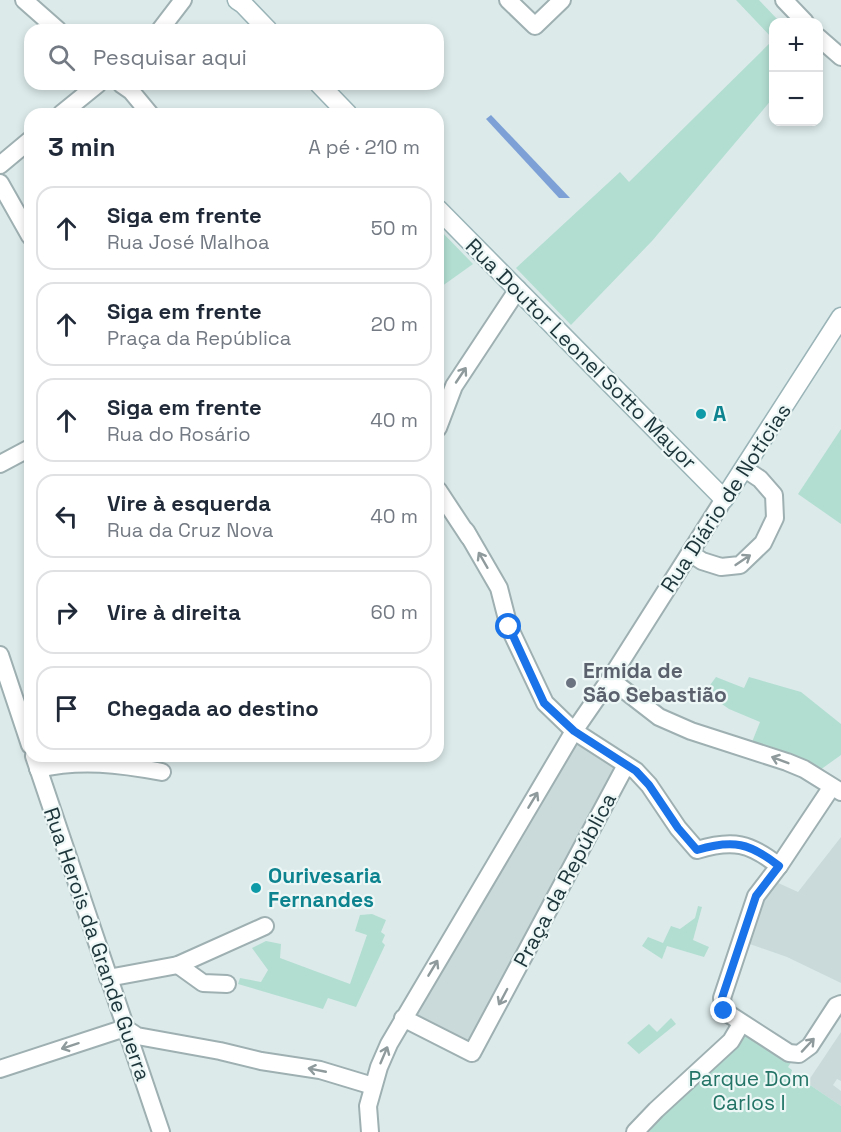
<!DOCTYPE html>
<html lang="pt">
<meta charset="utf-8">
<style>
body{margin:0;font-family:"Space Grotesk",sans-serif;background:#f2f2f3;color:#1f2937}
.controls{position:absolute;right:18px;top:18px;display:grid;overflow:hidden;border-radius:12px;box-shadow:0 3px 9px #0003}
.controls button{width:54px;height:54px;display:grid;place-items:center;padding:0;border:0;border-bottom:2px solid #e0e1e3;background:#fff;color:#1f2937;font:30px sans-serif}
.stop{position:absolute;width:18px;height:18px;margin:-14px;border:4px solid #1a73e8;border-radius:50%;background:#fff}
.stop.end{background:#1a73e8;border-color:#fff;box-shadow:0 2px 6px #0008}
.list{margin:0;padding:0;list-style:none}
h2{display:flex;justify-content:space-between;align-items:center;height:78px;margin:0;padding:0 24px;font-size:26px}
h2 small{font-size:20px;font-weight:400;color:#747a83}
.list li{display:grid;grid-template-columns:39px 1fr auto;gap:18px;align-items:center;box-sizing:border-box;height:84px;margin:0 12px 12px;padding:0 12px;border:2px solid #e0e1e3;border-radius:18px}
.list b{display:block;font-size:22px;white-space:nowrap}
.list p{margin:0;font-size:20px;white-space:nowrap;color:#747a83}
.list em{font-size:20px;font-style:normal;color:#747a83}
.icon{flex:none;width:33px;height:33px;fill:none;stroke:currentColor;stroke-width:2;stroke-linecap:round;stroke-linejoin:round}
.map{position:relative;flex:none;width:841px;height:1132px;overflow:hidden}
.search{position:absolute;background:#fff;box-shadow:0 3px 9px #0003;left:24px;top:24px;width:420px;height:66px;display:flex;align-items:center;gap:15px;box-sizing:border-box;padding:0 21px;border-radius:18px;color:#747a83;font-size:22px}
.panel{position:absolute;background:#fff;box-shadow:0 3px 9px #0003;left:24px;top:108px;width:420px;height:654px;border-radius:18px}
.map>svg:first-child{display:block}
.built{fill:#cadada}
.green{fill:#b2ded1}
.water{fill:#7da1d6}
.lines{fill:none;stroke-linecap:round;stroke-linejoin:round}
.minor-casing{stroke:#9fb0b2;stroke-width:20}
.secondary-casing{stroke:#9ab4b7;stroke-width:21}
.minor{stroke:#fff;stroke-width:16}
.secondary{stroke:#fff;stroke-width:18}
.oneway{stroke:#8e9a9c}
.route{stroke:#1a73e8;stroke-width:8}
.culture-dot{fill:#0f9aa8;stroke:#ecf7f6;stroke-width:2}
.worship-dot{fill:#6b7280;stroke:#ecf7f6;stroke-width:2}
.labels{text-anchor:middle;stroke-width:4.5;stroke-linejoin:round;paint-order:stroke}
.street-label{font-size:21px;fill:#1d353a;stroke:#ecf7f6}
.culture-label{font-size:21px;font-weight:bold;fill:#0d838f;stroke:#ecf7f6;text-anchor:start}
.worship-label{font-size:21px;font-weight:bold;fill:#5b616d;stroke:#ecf7f6;text-anchor:start}
.park-label{font-size:21px;fill:#237466;stroke:#ecf7f6}
</style>
<div class="map">
<svg width="841" height="1132" viewBox="0 0 841 1132">
<rect width="100%" height="100%" fill="#dceaea"/>
<g class="built">
<path d="M574,737L621,767L472,1048L409,1016Z"/>
<path d="M841,837V983L787,957L741,941L751,911L774,881L798,892Z"/>
<path d="M841,1032V1081L837,1079L833,1085L841,1091V1106L807,1083Z"/>
</g>
<g class="green">
<path d="M736,0H759L780,22H774L773,39Z"/>
<path d="M773,40V98L652,241L571,325L516,268L620,172L629,182Z"/>
<path d="M438,228L473,264L438,289Z"/>
<path d="M841,429V524L798,494Z"/>
<path d="M716,677L744,688L749,677L801,692L841,724V755L820,770L774,748L752,742L760,722L729,709L705,692Z"/>
<path d="M698,906L702,907L693,940L709,947L704,957L667,946L662,959L642,946L648,937L663,943L671,926L680,929L695,918Z"/>
<path d="M372,914L386,920L381,932L385,935L382,942L385,945L356,1007L328,998L323,1009L238,984L240,978L261,982L268,970L252,948L266,941L281,944L280,958L350,984L367,935L355,931L360,915Z"/>
<path d="M671,1018L676,1024L639,1054L627,1043L649,1024L657,1032Z"/>
<path d="M741,1034L792,1061L788,1067L792,1070L789,1081L802,1086L807,1083L841,1106V1132H649L665,1113L736,1046Z"/>
</g>
<path class="water" d="M491,115L570,198H559L486,119Z"/>
<g class="lines">
<g class="minor-casing">
<g id="minor">
<path d="M24,0L58,30"/>
<path d="M508,0L535,26L562,0"/>
<path d="M784,0L805,22"/>
<path d="M160,30L183,0"/>
<path d="M818,37L841,57"/>
<path d="M121,84L131,91L150,114"/>
<path d="M61,114L98,84"/>
<path d="M0,165L30,140"/>
<path d="M0,183L30,236"/>
<path d="M438,428L454,386L518,289"/>
<path d="M0,464L30,448"/>
<path d="M438,490L469,537"/>
<path d="M466,531L499,588L509,627L545,703L574,731L636,771L649,785L678,828L697,850C733,839 750,843 779,866"/>
<path d="M690,553L702,561L721,567L740,565L763,543L775,518L774,495L760,479L745,469"/>
<path d="M0,655L30,745"/>
<path d="M610,679L659,717L691,731L787,762L804,769L841,792"/>
<path d="M34,756L161,1132"/>
<path d="M38,769C80,759 120,764 162,772"/>
<path d="M831,788L779,866L756,896L722,998L724,1011L789,1053L799,1054L810,1046L836,1006L841,1004"/>
<path d="M178,965L203,983L227,984"/>
<path d="M108,978L178,965L265,926"/>
<path d="M403,1018L472,1053L626,765"/>
<path d="M0,1069L125,1028L137,1036L220,1051L261,1061L320,1070L373,1086"/>
<path d="M370,1132L368,1106L379,1067L389,1044L574,731L610,679L724,499"/>
<path d="M635,1132L656,1110L731,1041L741,1024"/>
</g>
</g>
<g class="secondary-casing">
<g id="secondary">
<path d="M237,0L243,4L268,30"/>
<path d="M319,84L348,114"/>
<path d="M438,209L724,499L841,317"/>
</g>
</g>
<use href="#minor" class="minor"/>
<use href="#secondary" class="secondary"/>
</g>
<defs><path id="oneway-shaft" d="M-6 0H5M1.5-3L5.5 0L1.5 3" fill="none" stroke-width="1.6" stroke-linecap="round" stroke-linejoin="round" transform="scale(1.5)"/></defs>
<g class="oneway">
<use href="#oneway-shaft" transform="translate(461 375) rotate(-56)"/>
<use href="#oneway-shaft" transform="translate(483 560) rotate(-120)"/>
<use href="#oneway-shaft" transform="translate(743 560) rotate(-34)"/>
<use href="#oneway-shaft" transform="translate(780 760) rotate(-159)"/>
<use href="#oneway-shaft" transform="translate(533 800) rotate(-59)"/>
<use href="#oneway-shaft" transform="translate(433 968) rotate(-59)"/>
<use href="#oneway-shaft" transform="translate(503 997) rotate(118)"/>
<use href="#oneway-shaft" transform="translate(808 1045) rotate(-47)"/>
<use href="#oneway-shaft" transform="translate(70 1046) rotate(162)"/>
<use href="#oneway-shaft" transform="translate(384 1055) rotate(-67)"/>
<use href="#oneway-shaft" transform="translate(317 1070) rotate(-169)"/>
</g>
<g class="lines">
<path class="route" d="M509,627L544,703L574,731L636,771L649,785L678,828L697,850C733,839 750,843 779,866L756,896L722,998L724,1011"/>
</g>
<g class="culture-dot">
<circle cx="701" cy="414" r="6"/>
<circle cx="256" cy="888" r="6"/>
</g>
<circle class="worship-dot" cx="571" cy="683" r="6"/>
<g class="labels">
<g class="street-label">
<text transform="translate(581 354) rotate(45)" y="7">Rua Doutor Leonel Sotto Mayor</text>
<text transform="translate(726 498) rotate(-57)" y="7">Rua Diário de Notícias</text>
<text transform="translate(565 880) rotate(-62)" y="7">Praça da República</text>
<text transform="translate(97 944) rotate(71)" y="7">Rua Herois da Grande Guerra</text>
</g>
<g class="culture-label">
<text x="713" y="421">A</text>
<text x="268" y="883">Ourivesaria<tspan x="268" dy="24">Fernandes</tspan></text>
</g>
<g class="worship-label">
<text x="583" y="678">Ermida de<tspan x="583" dy="24">São Sebastião</tspan></text>
</g>
<g class="park-label">
<text x="749" y="1086">Parque Dom<tspan x="749" dy="24">Carlos I</tspan></text>
</g>
</g>
</svg>
<div class="controls">
<button>+</button>
<button>−</button>
</div>
<div class="stop" style="left:509px;top:627px"></div>
<div class="stop end" style="left:724px;top:1011px"></div>
<div class="search"><svg class="icon" aria-label="search" viewBox="0 0 24 24"><circle cx="10" cy="10" r="6"/><path d="M15 15l6 6"/></svg>Pesquisar aqui</div>
<section class="panel">
<h2>3 min<small>A pé · 210 m</small></h2>
<ul class="list">
<li><svg class="icon" aria-label="ahead" viewBox="0 0 24 24"><path d="M12 20V5M6 11l6-6 6 6"/></svg><div><b>Siga em frente</b><p>Rua José Malhoa</p></div><em>50 m</em></li>
<li><svg class="icon" aria-label="ahead" viewBox="0 0 24 24"><path d="M12 20V5M6 11l6-6 6 6"/></svg><div><b>Siga em frente</b><p>Praça da República</p></div><em>20 m</em></li>
<li><svg class="icon" aria-label="ahead" viewBox="0 0 24 24"><path d="M12 20V5M6 11l6-6 6 6"/></svg><div><b>Siga em frente</b><p>Rua do Rosário</p></div><em>40 m</em></li>
<li><svg class="icon" aria-label="left" viewBox="0 0 24 24"><path d="M17 20v-9H6M10 6l-5 5 5 5"/></svg><div><b>Vire à esquerda</b><p>Rua da Cruz Nova</p></div><em>40 m</em></li>
<li><svg class="icon" aria-label="right" viewBox="0 0 24 24"><path d="M7 20v-9h11M14 6l5 5-5 5"/></svg><div><b>Vire à direita</b></div><em>60 m</em></li>
<li><svg class="icon" aria-label="arrive" viewBox="0 0 24 24"><path d="M6 21V4h12l-3 4 3 4H6"/></svg><div><b>Chegada ao destino</b></div></li>
</ul>
</section>
</div>
